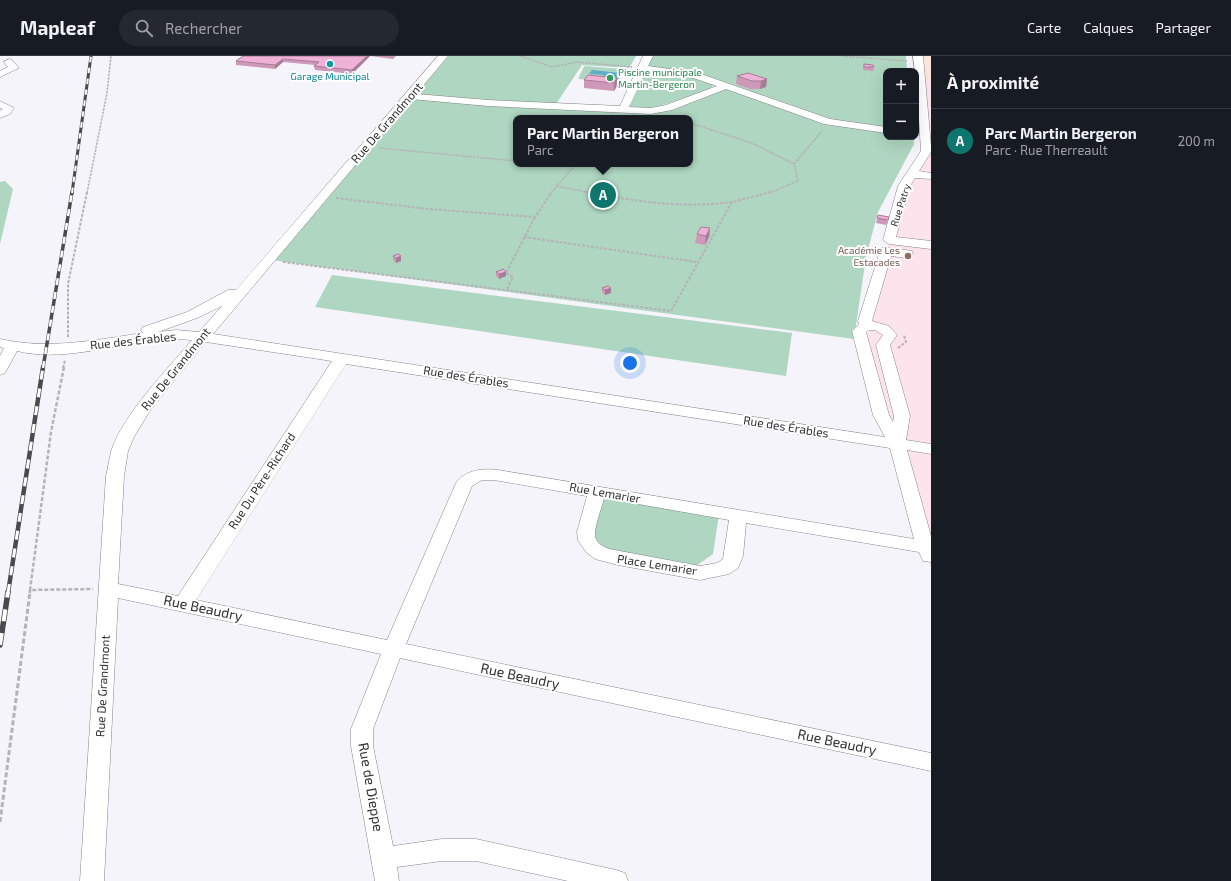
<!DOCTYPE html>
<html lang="fr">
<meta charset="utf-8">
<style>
body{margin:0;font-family:"Exo 2",sans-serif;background:#242831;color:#f1f3f6}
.controls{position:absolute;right:12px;top:12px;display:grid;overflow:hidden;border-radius:8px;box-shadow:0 4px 16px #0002}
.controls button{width:36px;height:36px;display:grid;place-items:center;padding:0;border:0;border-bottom:1px solid #363941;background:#171b24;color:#f1f3f6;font:20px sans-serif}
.you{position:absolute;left:630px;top:307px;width:14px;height:14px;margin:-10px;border:3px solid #fff;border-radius:50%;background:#1a73e8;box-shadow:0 0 0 6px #1a73e833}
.badge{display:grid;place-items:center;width:26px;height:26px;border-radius:50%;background:#0f766e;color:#fff;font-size:13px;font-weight:700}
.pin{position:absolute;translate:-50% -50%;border:2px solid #fff;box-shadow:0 1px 4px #0006}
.popup{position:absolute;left:513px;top:59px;width:180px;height:52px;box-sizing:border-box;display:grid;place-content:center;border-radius:8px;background:#171b24;filter:drop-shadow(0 1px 3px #0005);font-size:13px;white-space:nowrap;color:#9ea1a6}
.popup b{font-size:15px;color:#f1f3f6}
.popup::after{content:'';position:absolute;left:50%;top:100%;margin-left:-8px;border:8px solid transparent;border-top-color:#171b24}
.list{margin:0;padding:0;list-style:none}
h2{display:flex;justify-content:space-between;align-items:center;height:52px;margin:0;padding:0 16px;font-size:17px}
h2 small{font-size:13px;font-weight:400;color:#9ea1a6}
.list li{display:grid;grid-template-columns:26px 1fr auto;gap:12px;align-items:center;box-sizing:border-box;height:64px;padding:0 16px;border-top:1px solid #363941}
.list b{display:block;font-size:15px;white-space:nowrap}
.list p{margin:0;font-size:13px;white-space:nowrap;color:#9ea1a6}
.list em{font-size:13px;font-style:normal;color:#9ea1a6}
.icon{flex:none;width:22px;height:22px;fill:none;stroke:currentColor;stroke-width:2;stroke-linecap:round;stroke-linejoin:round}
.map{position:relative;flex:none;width:931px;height:825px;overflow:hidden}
header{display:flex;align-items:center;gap:24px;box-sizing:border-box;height:56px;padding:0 20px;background:#171b24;border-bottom:1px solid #363941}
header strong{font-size:19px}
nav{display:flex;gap:22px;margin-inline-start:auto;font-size:14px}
.search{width:280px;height:36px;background:#242831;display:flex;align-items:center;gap:10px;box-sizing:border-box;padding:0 14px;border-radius:22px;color:#9ea1a6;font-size:15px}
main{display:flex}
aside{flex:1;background:#171b24}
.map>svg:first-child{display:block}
.industrial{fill:#fbe7d8}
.education{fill:#fde4ec}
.green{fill:#aed6c0;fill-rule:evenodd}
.water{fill:#5facc8}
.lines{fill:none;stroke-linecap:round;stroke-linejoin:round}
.minor-casing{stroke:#85838a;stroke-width:1}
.path-far3{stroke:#b5b3b9;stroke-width:1.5;stroke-dasharray:2.5 1;stroke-linecap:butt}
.path-far2{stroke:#b5b3b9;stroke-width:2;stroke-dasharray:3 1.5;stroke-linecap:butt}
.path-far1{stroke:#b5b3b9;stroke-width:2.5;stroke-dasharray:4 2;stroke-linecap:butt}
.path{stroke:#b5b3b9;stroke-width:3;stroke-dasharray:5 2.5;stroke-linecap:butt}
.minor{fill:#fff;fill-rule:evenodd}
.rail-far3-casing{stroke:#4a4a4c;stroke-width:3}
.rail-far2-casing{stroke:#4a4a4c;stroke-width:3.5}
.rail-far1-casing{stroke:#4a4a4c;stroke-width:4.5}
.rail-casing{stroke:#4a4a4c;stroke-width:5.5}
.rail-far3{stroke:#fff;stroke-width:2;stroke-dasharray:5.5;stroke-linecap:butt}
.rail-far2{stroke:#fff;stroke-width:2.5;stroke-dasharray:7;stroke-linecap:butt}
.rail-far1{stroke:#fff;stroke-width:3;stroke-dasharray:9;stroke-linecap:butt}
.rail{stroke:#fff;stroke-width:4;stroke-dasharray:12;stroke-linecap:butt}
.wall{fill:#ce98b8}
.shaded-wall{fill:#a77c96}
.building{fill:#efb1d6;stroke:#a77c96}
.culture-dot{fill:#0f9aa8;stroke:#fff;stroke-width:1.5}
.leisure-dot{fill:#2e9e5b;stroke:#fff;stroke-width:1.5}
.education-dot{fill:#8d6e63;stroke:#fff;stroke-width:1.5}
.labels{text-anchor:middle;stroke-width:4;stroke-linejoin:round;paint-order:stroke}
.far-leisure-label{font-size:10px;fill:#27864d;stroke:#fff;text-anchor:start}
.far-culture-label{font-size:10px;fill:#0d838f;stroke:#fff}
.far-street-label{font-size:10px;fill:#2f2f31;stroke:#fff}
.far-education-label{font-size:10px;fill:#785e54;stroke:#fff;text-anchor:end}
.street-label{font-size:12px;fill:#2f2f31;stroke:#fff}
.near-street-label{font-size:14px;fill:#2f2f31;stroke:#fff}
</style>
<header>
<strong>Mapleaf</strong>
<div class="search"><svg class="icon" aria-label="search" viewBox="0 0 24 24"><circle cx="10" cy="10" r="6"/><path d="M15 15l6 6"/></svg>Rechercher</div>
<nav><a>Carte</a><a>Calques</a><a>Partager</a></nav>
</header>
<main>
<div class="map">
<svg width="931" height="825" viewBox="0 0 931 825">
<rect width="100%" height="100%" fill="#f6f4fb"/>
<path class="industrial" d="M916,0H931V24L920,23Z"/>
<g class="education">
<path d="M917,21L931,24V388L891,382L864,273L904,130L924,89Z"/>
<path d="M894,387L931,392V511L923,496Z"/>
</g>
<g class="green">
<path d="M443,0H636L629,12L582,9L556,48L458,43L410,38Z"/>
<path d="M646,0H906L907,15H886V81H913L914,88L878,156L866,201L854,283L264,203L406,41L456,47L646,57L724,30L713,23L640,10ZM516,62H690V108H516Z"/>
<path d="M584,10L623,13L619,26L578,23Z"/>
<path d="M636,12C654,15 703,16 714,29L709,34L660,50L645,53H621Z"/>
<path d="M5,125L13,133L0,188V126Z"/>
<path d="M332,219L792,277L786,320L315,251Z"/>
<path d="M596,436L719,458L713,498L696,510L599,495L582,482Z"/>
</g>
<path class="water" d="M592,14L621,17L616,27L601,25L604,19L589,18Z"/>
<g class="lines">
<g class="minor-casing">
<g id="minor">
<path d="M438,0H448L416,38L488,44L620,50L643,0H653L648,10L698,17L830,63L886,71V77L824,68L726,33L672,54L651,58L488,50L411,43L213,278L885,381L873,359L852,275L859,268L858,265L881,192L886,191L912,195L913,198L907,202L891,200L872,265L889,270L897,279L890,289L910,360L906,384L931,388V398L907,394L931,480V506L923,505L919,496L746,467L743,500L738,512L729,518L700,524L618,509L595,503L586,496L578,484L577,476L587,440L494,424H482L472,430L406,588L931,697V715L400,602L373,673V690L393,790L442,783H476L616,814L625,817L628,825H568L476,805H442L397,811L399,825H375L351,690V673L381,598L118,542L104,825H80L106,420C108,412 109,404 111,396C122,359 167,314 192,284C134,278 75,309 17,295L5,317L0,319V300L4,292L0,291V283C49,294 95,284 143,277L141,274L143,271L187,256L228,234H236ZM646,15L693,22L717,30L666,49L651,52L629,51ZM222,250L199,276L176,274L158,276L197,262ZM869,274H875L883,279L876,289L894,360L893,366L889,359L866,276ZM206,286L332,305L178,540L118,528L124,420L128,395L134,381L151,353ZM346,308L890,392L914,483L498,414C483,412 465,414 456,427L387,584L196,544ZM604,442L729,464L723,503L717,507L700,510L609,493C604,491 598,488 596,483C592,475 602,452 604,442Z"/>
<path d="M913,0H923L931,90V96L919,115L931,117V123L915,122L910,130L896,181L931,185V193L889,188L883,184L898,130L921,95L916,15H915Z"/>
<path d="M9,3L12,4L19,12L0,21V15L8,11L4,6Z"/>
<path d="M0,45L14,52L10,58L0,62V55L3,53L0,52Z"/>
</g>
</g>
<g class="path-far3">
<path d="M521,0L552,11L577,6L632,11"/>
<path d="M842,0L907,5"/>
<path d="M690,67L752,87L794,108L822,75"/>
<path d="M379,92L516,105"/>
<path d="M552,108L572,110"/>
<path d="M556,130L591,137"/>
<path d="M87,137L107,37L111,0"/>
<path d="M551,137L576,108"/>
<path d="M769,137L798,125L794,108"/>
</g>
<g class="path-far2">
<path d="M586,136C635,145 682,153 731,146"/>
<path d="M336,142L428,153L535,161L552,136"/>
<path d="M524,181L697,206"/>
<path d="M283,206L671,255L732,146L771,136"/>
<path d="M507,233L513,221L506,217L535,161"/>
<path d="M68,281V228L87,136"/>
<path d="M898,292L906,286L904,279"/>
<path d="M63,312L65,304"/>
</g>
<g class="path-far1">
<path d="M64,311L51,376L30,534L93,533"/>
<path d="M30,537V534"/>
</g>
<path class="path" d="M0,766L30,536"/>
<use href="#minor" class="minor"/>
<g class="rail-far3-casing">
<path id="rail-far3" d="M72,137L91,0"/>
</g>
<g class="rail-far2-casing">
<path id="rail-far2" d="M43,312L72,136"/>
</g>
<g class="rail-far1-casing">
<path id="rail-far1" d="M8,537L43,311"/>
</g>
<g class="rail-casing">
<path id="rail" d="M0,589L8,536"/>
</g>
<use href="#rail-far3" class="rail-far3"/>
<use href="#rail-far2" class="rail-far2"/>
<use href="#rail-far1" class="rail-far1"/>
<use href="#rail" class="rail"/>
</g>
<g class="wall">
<path d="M243,0H396L393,3L370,0L352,18L315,14L314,10L315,9L283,6L275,13L236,9V5Z"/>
<path d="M864,8L874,11L873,15L863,14V12Z"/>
<path d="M737,20L767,23L766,31L760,33H750L736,28Z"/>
<path d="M617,22V30L614,35L584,32V24Z"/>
<path d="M878,159L888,165L886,169L876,167Z"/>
<path d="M710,172L709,181L705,189L695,187L697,178Z"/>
<path d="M393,200L401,205L396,207L393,204Z"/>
<path d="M496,216L506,220L499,223L496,220Z"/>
<path d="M602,232L611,237L605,239L602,236Z"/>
</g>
<g class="shaded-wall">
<path d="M367,0H370L352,18V14Z"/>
<path d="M283,3V6L275,13V9Z"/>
<path d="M617,22V30L614,35V27Z"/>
<path d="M767,23L766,31L760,33L761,25Z"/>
<path d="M710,172L709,181L705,189L706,180Z"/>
<path d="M401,200V205L396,207V202Z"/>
<path d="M506,216V220L499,223V218Z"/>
<path d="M611,232V237L605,239V234Z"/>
</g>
<g class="building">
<path d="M243,0H367L352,14L314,10L319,6L283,3L275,9L236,5Z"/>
<path d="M864,8L873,9L874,11H864Z"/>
<path d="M748,17L767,23L761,25H752L737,20Z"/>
<path d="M588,19L617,22L614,27L584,24Z"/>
<path d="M878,159L889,161L888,164L877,162Z"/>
<path d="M701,171L710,172L706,180L697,178Z"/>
<path d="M398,198L401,200L396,202L393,200Z"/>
<path d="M503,213L506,216L499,218L496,216Z"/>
<path d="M608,230L611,232L605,234L602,232Z"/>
</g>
<circle class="culture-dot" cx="330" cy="8" r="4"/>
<circle class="leisure-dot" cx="610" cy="22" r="4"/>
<circle class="education-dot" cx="908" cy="200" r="4"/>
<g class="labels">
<g class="far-leisure-label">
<text x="618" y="20">Piscine municipale<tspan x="618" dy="12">Martin-Bergeron</tspan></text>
</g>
<g class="far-culture-label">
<text x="330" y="24">Garage Municipal</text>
</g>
<g class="far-street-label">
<text transform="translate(900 149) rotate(-72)" y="4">Rue Patry</text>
</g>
<g class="far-education-label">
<text x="900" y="198">Académie Les<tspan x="900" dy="12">Estacades</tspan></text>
</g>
<g class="street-label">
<text transform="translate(387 67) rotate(-49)" y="4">Rue De Grandmont</text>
<text transform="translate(133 285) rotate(-6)" y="4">Rue des Érables</text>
<text transform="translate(176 313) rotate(-51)" y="4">Rue De Grandmont</text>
<text transform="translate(466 321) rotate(9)" y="4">Rue des Érables</text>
<text transform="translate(786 371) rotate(9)" y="4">Rue des Érables</text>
<text transform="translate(262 425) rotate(-57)" y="4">Rue Du Père-Richard</text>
<text transform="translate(605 437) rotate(10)" y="4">Rue Lemarier</text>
<text transform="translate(657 509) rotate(9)" y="4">Place Lemarier</text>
<text transform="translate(103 630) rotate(-87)" y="4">Rue De Grandmont</text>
</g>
<g class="near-street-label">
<text transform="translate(203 552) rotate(12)" y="5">Rue Beaudry</text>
<text transform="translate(520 620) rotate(12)" y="5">Rue Beaudry</text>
<text transform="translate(837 686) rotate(12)" y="5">Rue Beaudry</text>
<text transform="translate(371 731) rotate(80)" y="5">Rue de Dieppe</text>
</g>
</g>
</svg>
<div class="controls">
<button>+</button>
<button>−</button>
</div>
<div class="you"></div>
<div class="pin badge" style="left:603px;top:139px">A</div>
<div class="popup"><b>Parc Martin Bergeron</b>Parc</div>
</div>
<aside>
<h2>À proximité<small></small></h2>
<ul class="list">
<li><span class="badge">A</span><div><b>Parc Martin Bergeron</b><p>Parc · Rue Therreault</p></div><em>200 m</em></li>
</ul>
</aside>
</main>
